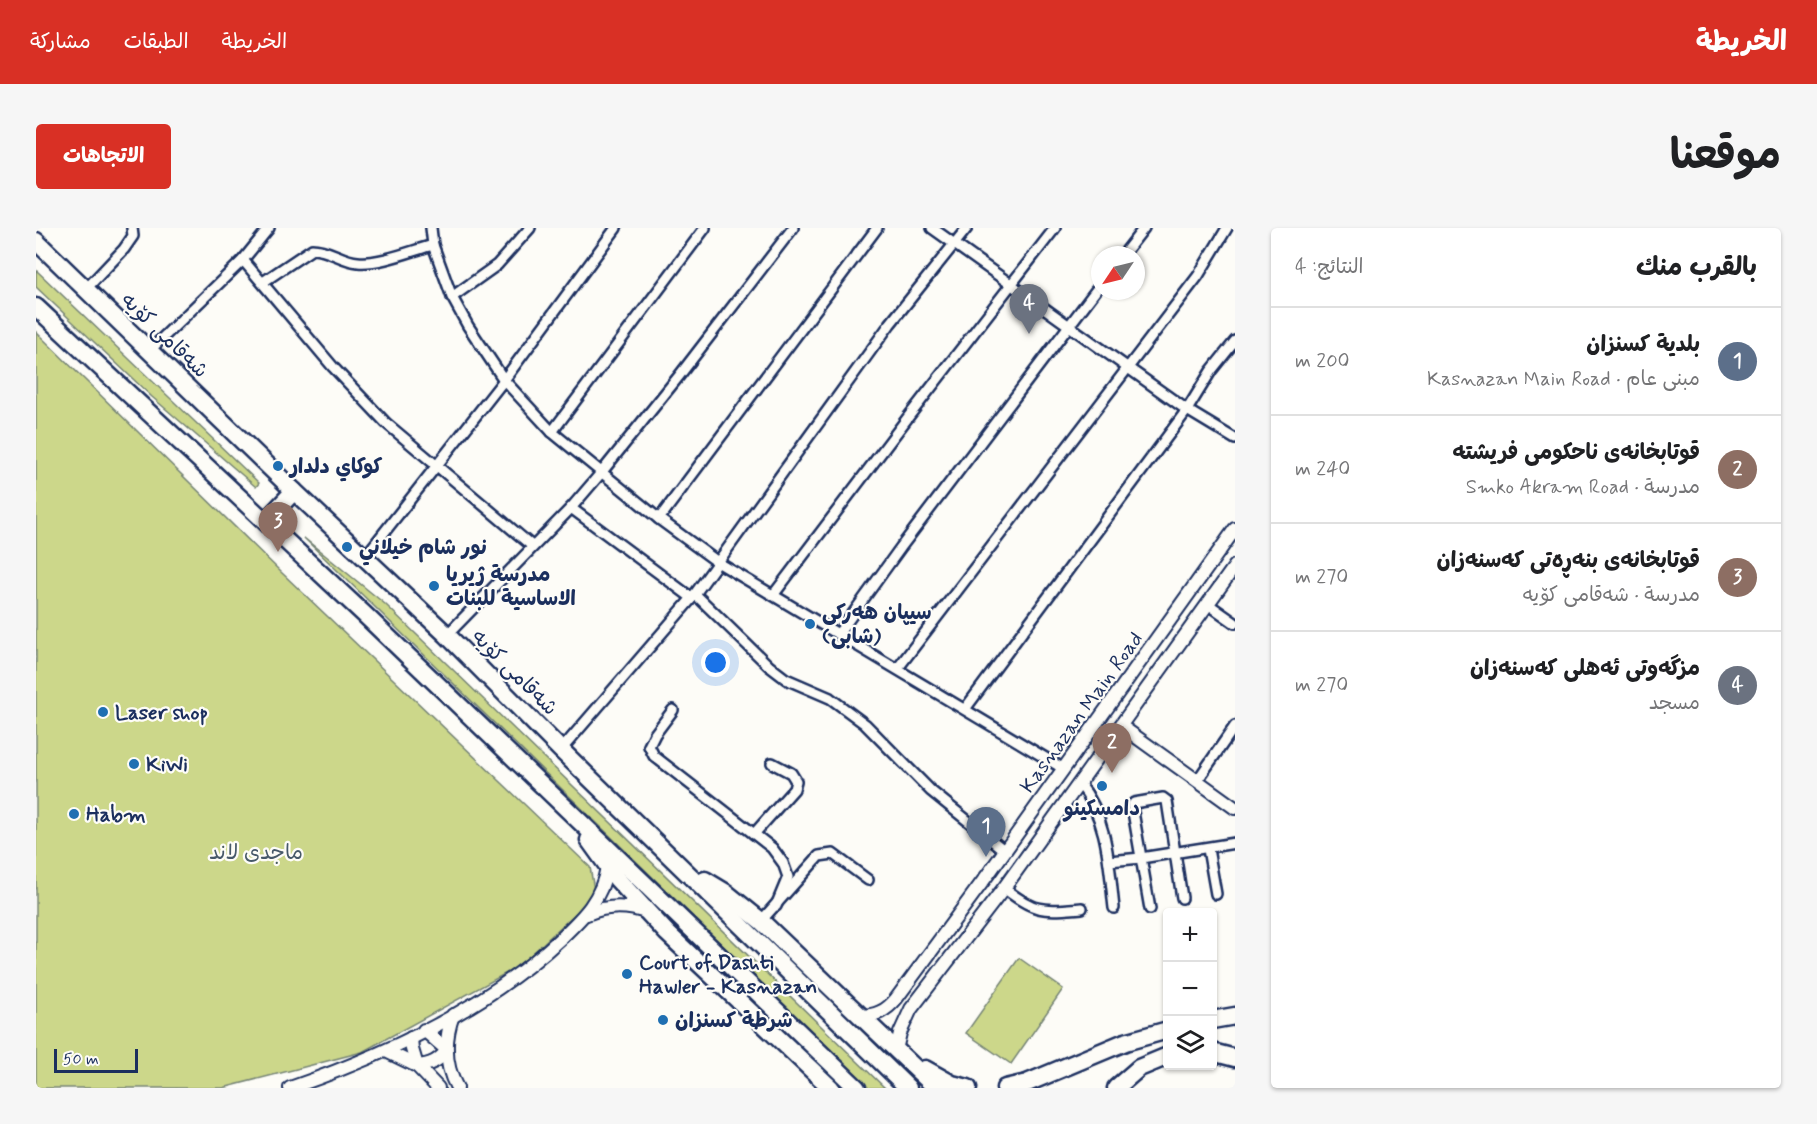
<!DOCTYPE html>
<html lang="ar">
<meta charset="utf-8">
<style>
body{margin:0;font-family:Mynerve,"Playpen Sans Arabic",sans-serif;background:#f6f6f6;color:#202124;direction:rtl}
.controls{position:absolute;right:18px;bottom:18px;display:grid;overflow:hidden;border-radius:6px;box-shadow:0 2px 4px #0004}
.controls button{width:54px;height:54px;display:grid;place-items:center;padding:0;border:0;border-bottom:2px solid #e0e0e0;background:#fff;color:#202124;font:30px sans-serif}
.compass{position:absolute;left:1055px;top:18px;width:54px;height:54px;border-radius:50%;background:#fff;box-shadow:0 2px 4px #0004;rotate:235deg}
.scale{position:absolute;left:18px;bottom:15px;width:84px;box-sizing:border-box;padding-left:6px;border:3px solid #1b2f5e;border-top:0;font-size:16px;line-height:21px;white-space:nowrap;color:#1b2f5e;-webkit-text-stroke:4px #fdfcf7;paint-order:stroke}
.you{position:absolute;left:680px;top:435px;width:21px;height:21px;margin:-15px;border:4px solid #fff;border-radius:50%;background:#1a73e8;box-shadow:0 0 0 9px #1a73e833}
.badge{display:grid;place-items:center;width:39px;height:39px;border-radius:50%;background:#d93025;color:#fff;font-size:20px;font-weight:700}
.pin{position:absolute;translate:-50% -50px;filter:drop-shadow(0 2px 3px #0008)}
.pin::after{content:'';position:absolute;top:32px;width:21px;height:18px;background:inherit;clip-path:polygon(0 0,100% 0,50% 100%)}
.list{margin:0;padding:0;list-style:none}
h2{display:flex;justify-content:space-between;align-items:center;height:78px;margin:0;padding:0 24px;font-size:26px}
h2 small{font-size:20px;font-weight:400;color:#757577}
.list li{display:grid;grid-template-columns:39px 1fr auto;gap:18px;align-items:center;box-sizing:border-box;height:108px;padding:0 24px;border-top:2px solid #e0e0e0}
.list b{display:block;font-size:22px;white-space:nowrap}
.list p{margin:0;font-size:20px;white-space:nowrap;color:#757577}
.list em{font-size:20px;font-style:normal;color:#757577}
.icon{flex:none;width:33px;height:33px;fill:none;stroke:currentColor;stroke-width:2;stroke-linecap:round;stroke-linejoin:round}
.map{position:relative;flex:none;width:1199px;height:860px;overflow:hidden;direction:ltr;border-radius:6px}
header{display:flex;align-items:center;gap:36px;box-sizing:border-box;height:84px;padding:0 30px;background:#d93025;color:#fff}
header strong{font-size:28px}
nav{display:flex;gap:33px;margin-inline-start:auto;font-size:21px}
.intro{display:flex;align-items:center;justify-content:space-between;box-sizing:border-box;height:144px;padding:0 36px}
h1{margin:0;font-size:42px}
.button{padding:15px 27px;border-radius:6px;background:#d93025;color:#fff;font-size:21px;font-weight:700}
main{display:flex;gap:36px;padding:0 36px}
aside{flex:1;background:#fff;border-radius:6px;box-shadow:0 2px 4px #0004}
.map>svg:first-child{display:block}
.green{fill:#ccd78a;stroke:#748374;stroke-width:1.5}
.lines{fill:none;stroke-linecap:round;stroke-linejoin:round}
.street-casing{stroke:#1b2f5e;stroke-width:14}
.secondary-casing{stroke:#1b2f5e;stroke-width:16}
.highway-casing{stroke:#1b2f5e;stroke-width:21}
.street{stroke:#fdfcf7;stroke-width:9}
.secondary{stroke:#fdfcf7;stroke-width:12}
.highway{stroke:#fdfcf7;stroke-width:16}
.poi-dot{fill:#1f6fb2;stroke:#fdfcf7;stroke-width:2}
.labels{text-anchor:middle;stroke-width:4.5;stroke-linejoin:round;paint-order:stroke}
.street-label{font-size:21px;fill:#1b2f5e;stroke:#fdfcf7}
.poi-label{font-size:21px;font-weight:bold;fill:#1b2f5e;stroke:#fdfcf7;text-anchor:start}
.park-label{font-size:21px;fill:#475969;stroke:#fdfcf7}
</style>
<header>
<strong>الخريطة</strong>
<nav><a>الخريطة</a><a>الطبقات</a><a>مشاركة</a></nav>
</header>
<div class="intro"><h1>موقعنا</h1><a class="button">الاتجاهات</a></div>
<main>
<aside>
<h2>بالقرب منك<small>النتائج: 4</small></h2>
<ul class="list">
<li><span class="badge" style="background:#5c6f8a">1</span><div><b>بلدية كسنزان</b><p>مبنى عام · Kasnazan Main Road</p></div><em>200 m</em></li>
<li><span class="badge" style="background:#8d6e63">2</span><div><b>قوتابخانەی ناحکومی فریشتە</b><p>مدرسة · Smko Akram Road</p></div><em>240 m</em></li>
<li><span class="badge" style="background:#8d6e63">3</span><div><b>قوتابخانەی بنەڕەتی کەسنەزان</b><p>مدرسة · شەقامی کۆیە</p></div><em>270 m</em></li>
<li><span class="badge" style="background:#6b7280">4</span><div><b>مزگەوتی ئەهلی کەسنەزان</b><p>مسجد</p></div><em>270 m</em></li>
</ul>
</aside>
<div class="map">
<svg width="1199" height="860" viewBox="0 0 1199 860">
<rect width="100%" height="100%" fill="#fdfcf7"/>
<filter id="ink" filterUnits="userSpaceOnUse"><feTurbulence type="fractalNoise" baseFrequency=".0167" numOctaves="2"/><feDisplacementMap in="SourceGraphic" scale="12" xChannelSelector="R" yChannelSelector="G"/><feConvolveMatrix kernelMatrix="1 2 1 2 8 2 1 2 1" color-interpolation-filters="sRGB"/></filter>
<g filter="url(#ink)">
<g class="green">
<path d="M0,42L223,255L220,259L116,169L0,59Z"/>
<path d="M0,104L246,345L554,639L559,667L483,738L326,824L187,860H0Z"/>
<path d="M268,310L349,376L849,860H833Z"/>
<path d="M983,730L1027,761L975,836L930,805Z"/>
</g>
<g class="lines">
<g class="street-casing">
<g id="street">
<path d="M395,0L397,17L416,69L432,98L468,152L516,204L623,291L683,335L1028,541"/>
<path d="M896,0L1151,182L1199,211"/>
<path d="M1087,27L1108,0"/>
<path d="M207,32L297,139L350,195L496,318"/>
<path d="M227,54L276,21C293,21 306,33 322,34C344,36 375,23 397,17"/>
<path d="M50,61L88,21L97,8L96,0"/>
<path d="M416,69L461,37L494,0"/>
<path d="M113,123L207,32L233,0"/>
<path d="M516,204L669,0"/>
<path d="M535,280L656,370"/>
<path d="M623,291L841,0"/>
<path d="M328,330L468,152L580,0"/>
<path d="M659,366L733,438L750,451L794,470L829,496L895,563L969,623"/>
<path d="M738,366L873,188L1019,0"/>
<path d="M1172,376L1199,395"/>
<path d="M803,405L865,319L1064,57"/>
<path d="M411,407L535,280L565,245L643,148L757,0"/>
<path d="M862,440L1162,48L1191,0"/>
<path d="M929,481L1151,182L1175,143L1199,113"/>
<path d="M637,482L619,506L613,518L618,528L736,620L747,635L752,649L740,678"/>
<path d="M525,522L656,370L854,96L931,0"/>
<path d="M1161,553L1199,498"/>
<path d="M1043,555C1072,590 1073,637 1078,680"/>
<path d="M718,606L758,561L760,553L755,545L736,535"/>
<path d="M1172,621L1180,666"/>
<path d="M1073,633L1105,630L1199,615"/>
<path d="M968,660C999,685 1007,683 1046,680"/>
<path d="M1114,681L1096,578L1098,575L1127,570L1131,573L1146,670"/>
<path d="M725,693L783,628L797,626L832,652"/>
</g>
</g>
<g class="secondary-casing">
<g id="secondary">
<path d="M1085,498L1199,580"/>
<path d="M551,686C572,677 591,677 612,685"/>
<path d="M417,787C408,812 408,836 421,860"/>
<path d="M824,788C840,788 850,783 860,771L953,645L1199,301"/>
<path d="M375,810L376,821L381,838C394,837 403,833 411,822L388,802"/>
<path d="M860,822L864,805L875,781L968,660L1199,338"/>
<path d="M350,823L381,838L402,860"/>
<path d="M254,860C350,827 451,780 525,710C547,689 566,671 571,639"/>
</g>
</g>
<g class="highway-casing">
<g id="highway">
<path d="M0,13L258,263L411,407L525,522L872,860"/>
<path d="M0,79L328,386L821,860"/>
<path d="M230,293L258,263"/>
<path d="M553,612L581,651L631,705L795,860"/>
<path d="M669,652L689,664L725,693L900,860"/>
<path d="M1176,792L1199,788"/>
<path d="M1176,824L1199,830"/>
<path d="M889,841L916,856L932,860"/>
<path d="M969,860L991,855L1089,814L1132,802"/>
<path d="M1080,860L1103,840L1132,828"/>
</g>
</g>
<use href="#street" class="street"/>
<use href="#secondary" class="secondary"/>
<use href="#highway" class="highway"/>
</g>
</g>
<g class="poi-dot">
<circle cx="242" cy="238" r="6"/>
<circle cx="311" cy="319" r="6"/>
<circle cx="398" cy="358" r="6"/>
<circle cx="774" cy="396" r="6"/>
<circle cx="67" cy="484" r="6"/>
<circle cx="98" cy="536" r="6"/>
<circle cx="1066" cy="558" r="6"/>
<circle cx="38" cy="586" r="6"/>
<circle cx="591" cy="746" r="6"/>
<circle cx="627" cy="792" r="6"/>
</g>
<g class="labels">
<g class="street-label">
<text transform="translate(129 107) rotate(44)" y="7">شەقامی کۆیە</text>
<text transform="translate(479 444) rotate(45)" y="7">شەقامی کۆیە</text>
<text transform="translate(1045 484) rotate(-54)" y="7">Kasnazan Main Road</text>
</g>
<g class="poi-label">
<text x="254" y="245">كوكاي دلدار</text>
<text x="323" y="326">نور شام خيلاني</text>
<text x="410" y="353">مدرسة ژيريا<tspan x="410" dy="24">الاساسية للبنات</tspan></text>
<text x="786" y="391">سیپان هەرکی<tspan x="786" dy="24">(شابی)</tspan></text>
<text x="79" y="491">Laser shop</text>
<text x="110" y="543">KiWi</text>
<text x="1066" y="587" text-anchor="middle">دامسكينو</text>
<text x="50" y="593">Habm</text>
<text x="603" y="741">Court of Dashti<tspan x="603" dy="24">Hawler - Kasnazan</tspan></text>
<text x="639" y="799">شرطة كسنزان</text>
</g>
<g class="park-label">
<text x="220" y="631">ماجدی لاند</text>
</g>
</g>
</svg>
<div class="controls">
<button>+</button>
<button>−</button>
<button><svg class="icon" aria-label="layers" viewBox="0 0 24 24"><path d="M12 4l9 5-9 5-9-5zM3 14l9 5 9-5"/></svg></button>
</div>
<svg class="compass" viewBox="-18 -18 36 36"><path d="M0-13l5 13h-10z" fill="#e53935"/><path d="M0 13l5-13h-10z" fill="#757577"/></svg>
<div class="scale">50 m</div>
<div class="you"></div>
<div class="pin badge" style="left:950px;top:629px;background:#5c6f8a">1</div>
<div class="pin badge" style="left:1076px;top:545px;background:#8d6e63">2</div>
<div class="pin badge" style="left:242px;top:324px;background:#8d6e63">3</div>
<div class="pin badge" style="left:993px;top:106px;background:#6b7280">4</div>
</div>
</main>
